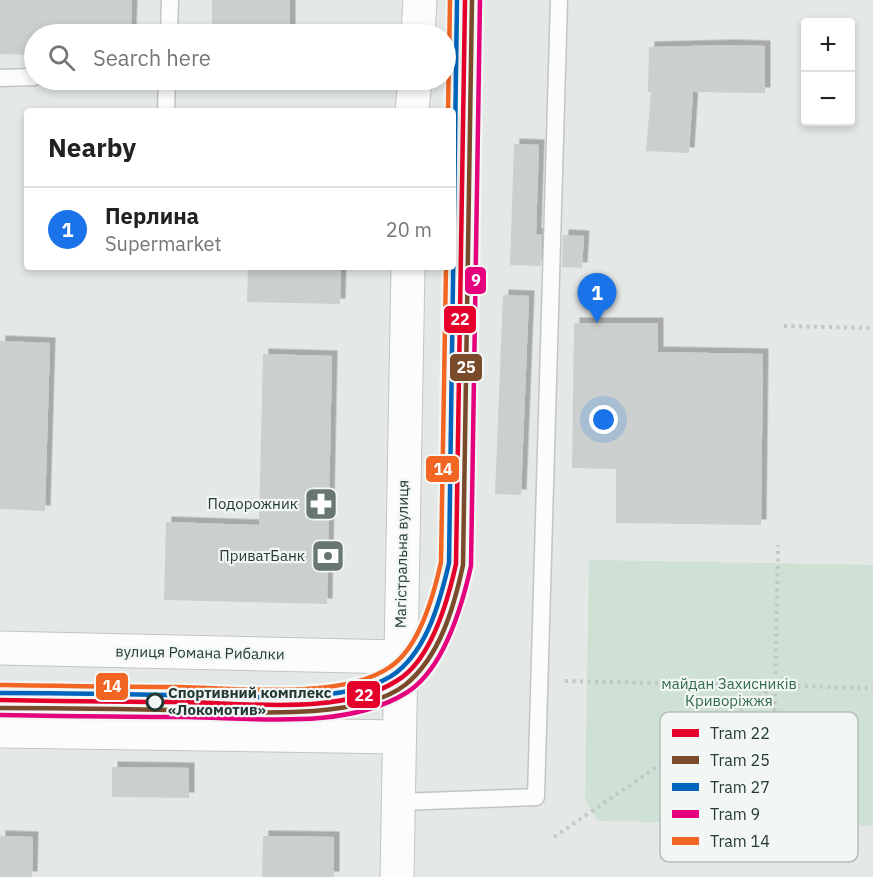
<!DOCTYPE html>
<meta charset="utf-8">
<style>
body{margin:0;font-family:"IBM Plex Sans",sans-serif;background:#f6f6f6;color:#222}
.controls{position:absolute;right:18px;top:18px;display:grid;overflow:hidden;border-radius:6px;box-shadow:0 3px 9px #0003}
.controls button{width:54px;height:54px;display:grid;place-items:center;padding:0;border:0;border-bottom:2px solid #e0e0e0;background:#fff;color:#222;font:30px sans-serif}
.you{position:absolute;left:604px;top:420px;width:21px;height:21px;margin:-15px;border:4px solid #fff;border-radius:50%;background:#1a73e8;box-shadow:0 0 0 9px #1a73e833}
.badge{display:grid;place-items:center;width:39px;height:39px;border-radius:50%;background:#1a73e8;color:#fff;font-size:20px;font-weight:700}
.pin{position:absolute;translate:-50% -50px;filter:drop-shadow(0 2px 3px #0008)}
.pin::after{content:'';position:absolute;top:32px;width:21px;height:18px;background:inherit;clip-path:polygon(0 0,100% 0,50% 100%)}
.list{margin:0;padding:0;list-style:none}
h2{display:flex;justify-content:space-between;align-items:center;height:78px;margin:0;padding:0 24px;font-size:26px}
h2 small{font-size:20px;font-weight:400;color:#767676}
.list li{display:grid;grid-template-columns:39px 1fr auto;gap:18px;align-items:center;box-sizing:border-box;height:84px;padding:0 24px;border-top:2px solid #e0e0e0}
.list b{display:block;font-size:22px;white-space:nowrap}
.list p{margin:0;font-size:20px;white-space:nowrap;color:#767676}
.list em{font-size:20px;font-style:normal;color:#767676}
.icon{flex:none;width:33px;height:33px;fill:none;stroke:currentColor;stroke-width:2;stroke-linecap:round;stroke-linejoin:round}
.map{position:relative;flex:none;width:873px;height:877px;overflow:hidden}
.search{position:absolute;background:#fff;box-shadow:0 3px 9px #0003;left:24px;top:24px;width:432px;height:66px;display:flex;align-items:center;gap:15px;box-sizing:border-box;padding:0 21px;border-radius:33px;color:#767676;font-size:22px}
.panel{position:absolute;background:#fff;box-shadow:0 3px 9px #0003;left:24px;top:108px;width:432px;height:162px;border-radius:6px}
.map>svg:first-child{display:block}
.green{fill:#cfe0d5}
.building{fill:#cbd0ce;filter:url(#shadow)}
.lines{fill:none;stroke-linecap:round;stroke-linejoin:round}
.lane-casing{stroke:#c1c5c3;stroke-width:19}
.secondary-casing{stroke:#c0c6c4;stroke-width:35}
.path{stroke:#c1c8c5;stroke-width:4;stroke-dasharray:3 4.5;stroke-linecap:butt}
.lane{stroke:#fbfcfb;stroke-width:16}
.secondary{stroke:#fbfcfb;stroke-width:33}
.tram-1-casing{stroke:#f2f7f5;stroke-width:9}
.tram-2-casing{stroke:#f2f7f5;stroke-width:9}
.tram-3-casing{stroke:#f2f7f5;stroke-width:9}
.tram-4-casing{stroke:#f2f7f5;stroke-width:9}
.tram-5-casing{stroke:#f2f7f5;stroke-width:9}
.tram-1{stroke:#e4002b;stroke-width:4.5}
.tram-2{stroke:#7a4b2a;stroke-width:4.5}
.tram-3{stroke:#0065bd;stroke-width:4.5}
.tram-4{stroke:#e5007d;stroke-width:4.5}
.tram-5{stroke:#f26522;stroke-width:4.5}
.stop-dot{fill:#f2f7f5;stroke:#243935;stroke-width:3}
.labels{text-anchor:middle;stroke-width:4.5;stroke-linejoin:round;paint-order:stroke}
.poi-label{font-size:15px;fill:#243935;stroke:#f2f7f5;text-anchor:end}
.street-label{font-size:15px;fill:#243935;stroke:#f2f7f5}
.park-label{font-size:15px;fill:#336b4c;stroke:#f2f7f5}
.stop-label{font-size:15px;font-weight:bold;fill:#243935;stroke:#f2f7f5;text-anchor:start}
.key{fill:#f2f7f5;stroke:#b4bebb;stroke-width:1.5}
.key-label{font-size:16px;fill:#243935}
.line-badge{stroke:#f2f7f5;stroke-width:2}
.badge-label{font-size:16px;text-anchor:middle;font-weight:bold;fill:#fff}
</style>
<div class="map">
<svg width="873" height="877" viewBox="0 0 873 877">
<defs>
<filter id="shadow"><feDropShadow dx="5.5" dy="-5.5" stdDeviation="0" flood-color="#0004"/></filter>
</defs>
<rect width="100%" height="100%" fill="#e4e8e6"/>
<path class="green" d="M589,560L873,565V826L598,821L585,800Z"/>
<g class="building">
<path d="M0,0H132L131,34H34V55L0,54Z"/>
<rect x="212" y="0" width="78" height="34"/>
<path d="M730,45L765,46V93L693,92L689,153L646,151L651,92H648L649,47Z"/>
<path d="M514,144L539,145L536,234H542L541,266L510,265Z"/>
<path d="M563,235L584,236L582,268L562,267Z"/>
<path d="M248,267H341L340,304L247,302Z"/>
<path d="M503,295L529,296L521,495L495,494Z"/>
<path d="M574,323H658V352L763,354L761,525L616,523V469L572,468Z"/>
<path d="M0,341L50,343L45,511L0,509Z"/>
<path d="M263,354L332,356L327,604L164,600L166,522L259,525Z"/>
<path d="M112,767L189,768V798L112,797Z"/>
<path d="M0,836L33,837L32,877H0Z"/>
<path d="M263,836L334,837V877H262Z"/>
</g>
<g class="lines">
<g class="lane-casing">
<g id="lane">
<path d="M169,34L170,0"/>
<path d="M0,78L34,77"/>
<path d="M166,111L167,80"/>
<path d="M398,802L536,797L559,0"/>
</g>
</g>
<g class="secondary-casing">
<g id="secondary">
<path d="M418,34L420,0"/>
<path d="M412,111L415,80"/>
<path d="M0,648L399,657"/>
<path d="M0,731L399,737"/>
<path d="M397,877L408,267"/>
</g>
</g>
<g class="path">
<path d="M784,326L873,328"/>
<path d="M565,681L873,688"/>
<path d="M554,837L774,687"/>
<path d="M772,839L778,545"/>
</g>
<use href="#lane" class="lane"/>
<use href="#secondary" class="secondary"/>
<g class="tram-1-casing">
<path id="tram-1" d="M0,700C61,701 122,702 183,702C247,703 343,716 398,680C432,659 448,600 456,564L465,0"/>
</g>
<g class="tram-2-casing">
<path id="tram-2" d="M0,708C58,708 115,709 173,710C233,711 356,723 405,685C440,657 454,607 463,565L472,0"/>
</g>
<g class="tram-3-casing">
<path id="tram-3" d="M0,693C56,693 112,694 169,695C225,695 352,708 397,672C428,647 440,601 449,563L457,0"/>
</g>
<g class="tram-4-casing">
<path id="tram-4" d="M0,715C62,716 125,717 187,717C255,718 346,730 406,693C444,670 462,606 471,566L480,0"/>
</g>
<g class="tram-5-casing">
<g id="tram-5">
<path d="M448,111L450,0"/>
<path d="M0,685C60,686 119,687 179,687C236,688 343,700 390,667C419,648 434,594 441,562L446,267"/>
</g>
</g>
<use href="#tram-1" class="tram-1"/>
<use href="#tram-2" class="tram-2"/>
<use href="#tram-3" class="tram-3"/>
<use href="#tram-4" class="tram-4"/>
<use href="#tram-5" class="tram-5"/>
</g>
<defs>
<g id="pharmacy-square" transform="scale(1.725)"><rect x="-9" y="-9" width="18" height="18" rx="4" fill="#677673" stroke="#f2f7f5"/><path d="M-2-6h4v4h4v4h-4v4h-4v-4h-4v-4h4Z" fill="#fff"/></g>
<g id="bank-square" transform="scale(1.725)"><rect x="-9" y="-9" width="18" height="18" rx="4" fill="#677673" stroke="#f2f7f5"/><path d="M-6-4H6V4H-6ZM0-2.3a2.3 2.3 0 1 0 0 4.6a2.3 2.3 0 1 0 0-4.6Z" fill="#fff"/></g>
</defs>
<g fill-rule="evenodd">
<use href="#pharmacy-square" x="321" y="504"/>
<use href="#bank-square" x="328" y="556"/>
</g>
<circle class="stop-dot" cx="155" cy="702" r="8"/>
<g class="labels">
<g class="poi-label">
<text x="298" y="509">Подорожник</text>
<text x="305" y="561">ПриватБанк</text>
</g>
<g class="street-label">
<text transform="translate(402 554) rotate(-89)" y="5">Магістральна вулиця</text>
<text transform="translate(200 653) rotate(1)" y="5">вулиця Романа Рибалки</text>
</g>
<g class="park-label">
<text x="729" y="689">майдан Захисників<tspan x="729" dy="17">Криворіжжя</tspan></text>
</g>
<g class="stop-label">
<text x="168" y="698">Спортивний комплекс<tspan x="168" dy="17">«Локомотив»</tspan></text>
</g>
</g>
<rect x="660" y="712" width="198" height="150" rx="9" class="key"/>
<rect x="672" y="729" width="27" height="8" fill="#e4002b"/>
<rect x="672" y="756" width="27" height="8" fill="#7a4b2a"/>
<rect x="672" y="783" width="27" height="8" fill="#0065bd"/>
<rect x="672" y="810" width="27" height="8" fill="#e5007d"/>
<rect x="672" y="837" width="27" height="8" fill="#f26522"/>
<g class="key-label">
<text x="710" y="739">Tram 22</text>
<text x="710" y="766">Tram 25</text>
<text x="710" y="793">Tram 27</text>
<text x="710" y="820">Tram 9</text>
<text x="710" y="847">Tram 14</text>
</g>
<g class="line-badge">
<rect x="464" y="266" width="23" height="29" rx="6" fill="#e5007d"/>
<rect x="443" y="305" width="34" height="29" rx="6" fill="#e4002b"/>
<rect x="449" y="353" width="34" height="29" rx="6" fill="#7a4b2a"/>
<rect x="425" y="455" width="35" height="28" rx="6" fill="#f26522"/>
<rect x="95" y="672" width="34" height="29" rx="6" fill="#f26522"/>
<rect x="346" y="680" width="35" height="29" rx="6" fill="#e4002b"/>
</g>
<g class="badge-label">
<text x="476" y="286">9</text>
<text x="460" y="325">22</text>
<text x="466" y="373">25</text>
<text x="443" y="475">14</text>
<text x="112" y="692">14</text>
<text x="364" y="701">22</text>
</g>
</svg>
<div class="controls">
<button>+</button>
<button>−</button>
</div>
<div class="you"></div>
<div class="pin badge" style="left:597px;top:323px">1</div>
<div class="search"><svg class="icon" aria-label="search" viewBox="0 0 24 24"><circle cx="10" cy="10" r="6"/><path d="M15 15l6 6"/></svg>Search here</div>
<section class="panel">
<h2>Nearby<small></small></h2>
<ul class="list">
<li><span class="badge">1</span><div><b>Перлина</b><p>Supermarket</p></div><em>20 m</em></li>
</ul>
</section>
</div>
